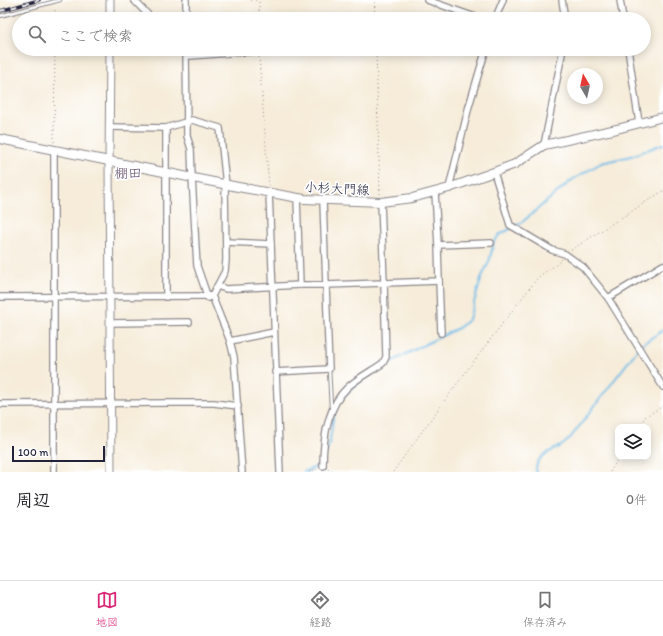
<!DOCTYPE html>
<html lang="ja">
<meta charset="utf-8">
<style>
body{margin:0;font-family:Itim,"Klee One",sans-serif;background:#f2f2f2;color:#202124}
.controls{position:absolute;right:12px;bottom:12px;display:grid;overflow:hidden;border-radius:8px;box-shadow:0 2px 10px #0003}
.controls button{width:36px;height:36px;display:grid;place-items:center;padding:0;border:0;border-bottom:1px solid #e0e0e0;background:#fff;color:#202124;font:20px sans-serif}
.compass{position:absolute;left:567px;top:68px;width:36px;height:36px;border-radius:50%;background:#fff;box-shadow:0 2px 10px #0003;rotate:351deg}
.scale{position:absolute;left:12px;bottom:10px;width:93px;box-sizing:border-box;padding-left:4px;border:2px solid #22223b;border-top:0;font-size:11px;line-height:14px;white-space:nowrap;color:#22223b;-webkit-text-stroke:3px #fff;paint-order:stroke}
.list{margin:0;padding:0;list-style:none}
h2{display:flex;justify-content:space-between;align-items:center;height:52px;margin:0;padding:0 16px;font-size:17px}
h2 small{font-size:13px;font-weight:400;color:#757577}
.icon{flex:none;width:22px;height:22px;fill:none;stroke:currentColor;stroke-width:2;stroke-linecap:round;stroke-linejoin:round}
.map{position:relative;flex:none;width:663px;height:472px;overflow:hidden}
.search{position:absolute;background:#fff;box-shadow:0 2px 10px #0003;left:12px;right:12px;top:12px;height:44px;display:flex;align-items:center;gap:10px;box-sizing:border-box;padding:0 14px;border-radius:22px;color:#757577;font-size:15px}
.sheet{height:108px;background:#fff}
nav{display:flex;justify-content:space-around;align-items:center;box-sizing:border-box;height:56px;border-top:1px solid #e0e0e0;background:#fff;font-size:11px;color:#757577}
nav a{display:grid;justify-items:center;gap:2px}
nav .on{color:#db2777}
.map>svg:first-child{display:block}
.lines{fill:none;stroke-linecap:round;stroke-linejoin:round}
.stream{stroke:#6ebbe8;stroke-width:2}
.service-casing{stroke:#8c878a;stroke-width:4.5}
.minor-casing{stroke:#8c878a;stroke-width:8}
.tertiary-casing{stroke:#8c878a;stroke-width:9}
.secondary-casing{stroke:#8c878a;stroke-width:10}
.path{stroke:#8c878a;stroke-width:1;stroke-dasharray:1 3;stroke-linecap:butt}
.service{stroke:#fff;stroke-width:2.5}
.minor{stroke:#fff;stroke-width:5.5}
.tertiary{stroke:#fff;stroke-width:7}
.secondary{stroke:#fff;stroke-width:8}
.rail-casing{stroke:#22223b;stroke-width:3.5}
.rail{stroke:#fff;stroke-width:2;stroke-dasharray:6;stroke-linecap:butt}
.labels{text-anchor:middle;stroke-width:3.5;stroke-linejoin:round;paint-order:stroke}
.street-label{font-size:13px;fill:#22223b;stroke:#fff}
.neighbourhood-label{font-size:14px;fill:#66516e;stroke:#fff}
</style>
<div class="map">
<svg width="663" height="472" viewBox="0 0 663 472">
<rect width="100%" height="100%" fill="#fff"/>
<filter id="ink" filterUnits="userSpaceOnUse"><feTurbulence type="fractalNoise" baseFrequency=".025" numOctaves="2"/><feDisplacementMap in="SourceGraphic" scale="8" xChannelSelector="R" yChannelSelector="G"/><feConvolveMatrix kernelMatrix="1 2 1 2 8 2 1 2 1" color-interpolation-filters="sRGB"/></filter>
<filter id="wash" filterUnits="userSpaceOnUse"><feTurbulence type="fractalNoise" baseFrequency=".012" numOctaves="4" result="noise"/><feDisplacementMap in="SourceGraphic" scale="16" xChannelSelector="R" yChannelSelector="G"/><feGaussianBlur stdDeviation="0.9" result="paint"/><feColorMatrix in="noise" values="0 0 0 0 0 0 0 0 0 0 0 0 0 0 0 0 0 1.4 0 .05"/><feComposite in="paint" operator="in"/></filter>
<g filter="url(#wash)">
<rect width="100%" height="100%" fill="#f6ecd9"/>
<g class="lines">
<g class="stream">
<path d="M326,453C334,437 329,416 340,401C360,373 429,343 460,327L469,319L482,276L489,262L494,242L499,235L521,223L572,180L601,163L631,156L663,144"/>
<path d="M304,472L320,465L321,463"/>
<path d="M536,472C534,457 551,451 561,446C565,444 568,440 571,437L641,345L663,330"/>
</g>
</g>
</g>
<g filter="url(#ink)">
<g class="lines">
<g class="service-casing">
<g id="service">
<path d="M0,16L60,0"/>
<path d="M329,369L331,407"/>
</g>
</g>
<g class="minor-casing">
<g id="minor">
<path d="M134,0L152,19"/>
<path d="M427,0L481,19"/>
<path d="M562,0L565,19"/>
<path d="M620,0L623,19"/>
<path d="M186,19V0"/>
<path d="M495,19L503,0"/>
<path d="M182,49L186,54L190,56L258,51"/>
<path d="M186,49L187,136L191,149L192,177"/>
<path d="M628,49L639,123"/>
<path d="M109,127L166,128L192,120L220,128L226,185"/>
<path d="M166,128V172"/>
<path d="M544,145L563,49"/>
<path d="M494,172L510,225L552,250L565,254L583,267L608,298L663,387"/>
<path d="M192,177L197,266L208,298"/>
<path d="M225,184L226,260L225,271L212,296L230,341L234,357L242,472"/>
<path d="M449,188L469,106L486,49"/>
<path d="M269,192L280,472"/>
<path d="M435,192L438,245"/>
<path d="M226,242L271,244"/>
<path d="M439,281L441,333"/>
<path d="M300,285H326L323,201"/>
<path d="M217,286L226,289L300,285L297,197"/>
<path d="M0,297L212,296"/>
<path d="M166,297V172"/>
<path d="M608,298L663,265"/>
<path d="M110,323L189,322"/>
<path d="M230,341L274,332"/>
<path d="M275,372L329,369L326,285L384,283L381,202"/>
<path d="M0,404L170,403H214L238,406"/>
<path d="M323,466C323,439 327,407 347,388C357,378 372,371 383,363L386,357L384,283L439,281L438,245L491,243"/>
<path d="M54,472V150"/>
</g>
</g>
<g class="tertiary-casing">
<g id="tertiary">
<path d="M110,19V0"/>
<path d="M110,49L109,162L111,472"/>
</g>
</g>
<g class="secondary-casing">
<path id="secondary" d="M0,139L238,187L304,199L381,202L412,198L449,188L494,172L515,164L544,145L617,129L663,117"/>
</g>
<g class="path">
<path d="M251,0H258"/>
<path d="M55,19V7"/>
<path d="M259,19V0"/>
<path d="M374,19L375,0"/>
<path d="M376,49L380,195"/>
<path d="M259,57L269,186"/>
<path d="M54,142L55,49"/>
<path d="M571,250L663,191"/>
<path d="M639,427L645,417L663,406"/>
<path d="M328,469L333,472"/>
<path d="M309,472L317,469"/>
<path d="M393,472C439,407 487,343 536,280C543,271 555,268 562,259"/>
<path d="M610,472L619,457"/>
</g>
<use href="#service" class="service"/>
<use href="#minor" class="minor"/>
<use href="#tertiary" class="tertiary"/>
<use href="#secondary" class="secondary"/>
<g class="rail-casing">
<path id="rail" d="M0,11L39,0"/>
</g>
<use href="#rail" class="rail"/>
</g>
</g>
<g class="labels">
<g class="street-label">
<text transform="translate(337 188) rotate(3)" y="5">小杉大門線</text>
</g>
<g class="neighbourhood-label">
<text x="128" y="178">棚田</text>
</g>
</g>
</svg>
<div class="controls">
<button><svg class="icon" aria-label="layers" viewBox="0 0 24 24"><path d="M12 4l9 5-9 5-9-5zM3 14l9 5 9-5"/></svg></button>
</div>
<svg class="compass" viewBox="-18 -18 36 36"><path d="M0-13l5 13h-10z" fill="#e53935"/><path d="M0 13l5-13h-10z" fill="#757577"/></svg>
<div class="scale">100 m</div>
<div class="search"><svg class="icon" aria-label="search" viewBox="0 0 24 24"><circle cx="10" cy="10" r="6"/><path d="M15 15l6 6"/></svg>ここで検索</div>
</div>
<section class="sheet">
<h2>周辺<small>0件</small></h2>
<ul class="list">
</ul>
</section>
<nav>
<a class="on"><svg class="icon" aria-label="map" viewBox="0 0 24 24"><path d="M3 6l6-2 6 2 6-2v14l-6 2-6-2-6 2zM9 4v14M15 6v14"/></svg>地図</a>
<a><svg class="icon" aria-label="directions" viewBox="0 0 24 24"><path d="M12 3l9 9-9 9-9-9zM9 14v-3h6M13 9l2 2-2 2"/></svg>経路</a>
<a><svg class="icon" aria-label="saved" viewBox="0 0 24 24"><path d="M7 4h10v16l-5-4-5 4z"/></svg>保存済み</a>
</nav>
